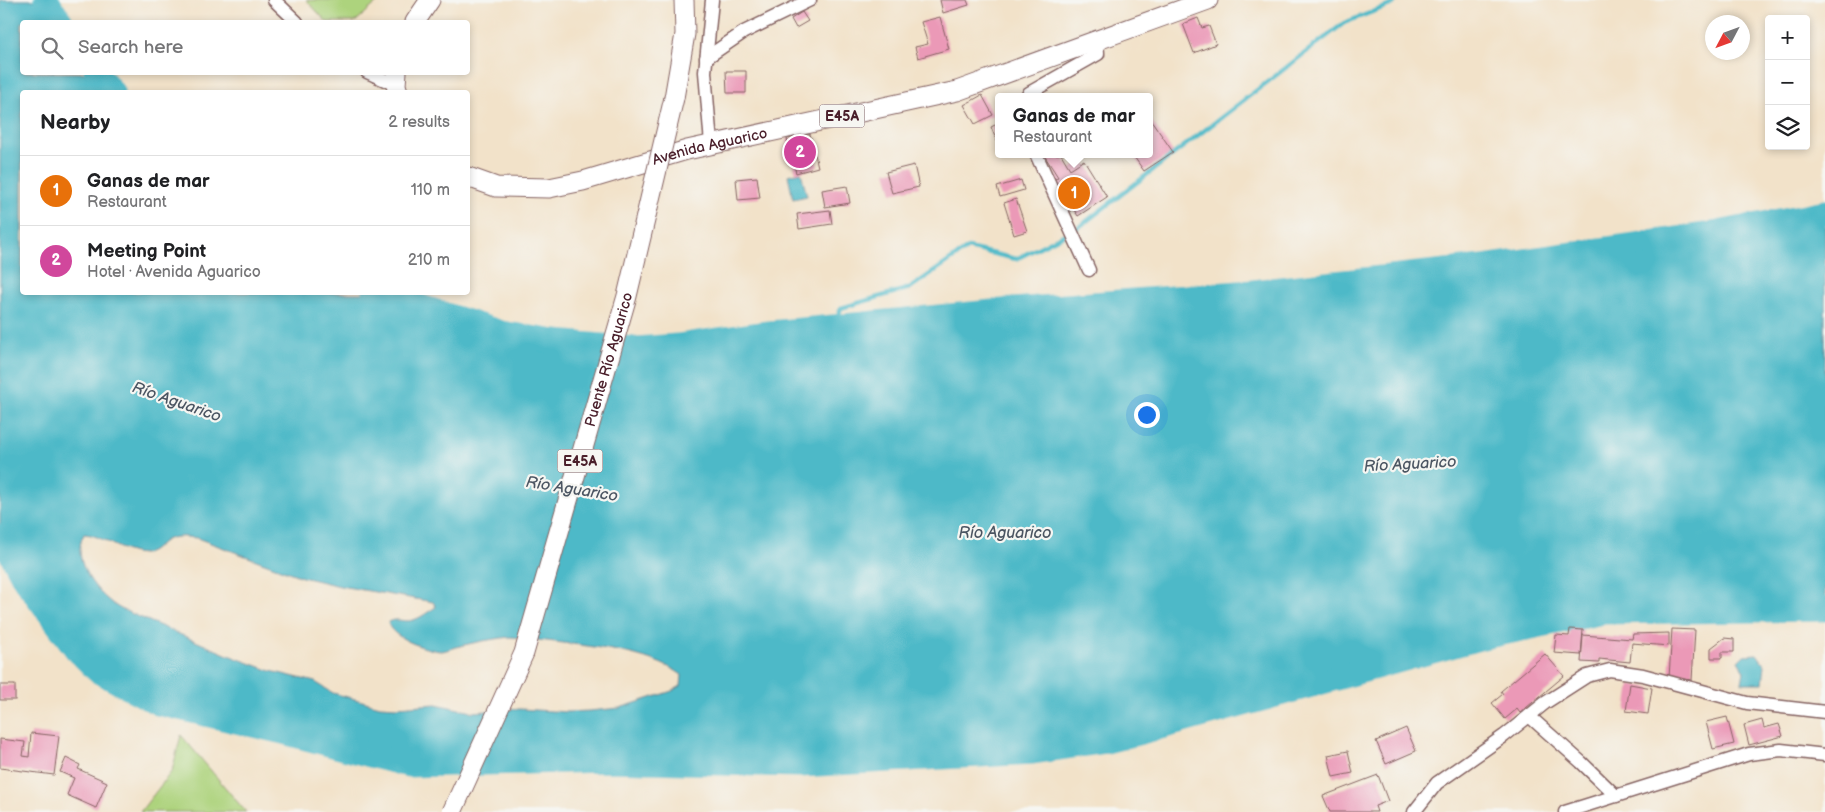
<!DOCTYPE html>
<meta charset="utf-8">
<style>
body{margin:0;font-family:"Balsamiq Sans",sans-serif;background:#f6f6f6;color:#202124}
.controls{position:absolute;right:15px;top:15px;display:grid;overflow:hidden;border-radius:5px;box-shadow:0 2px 8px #0003}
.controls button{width:45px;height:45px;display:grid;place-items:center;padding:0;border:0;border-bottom:1px solid #e0e0e0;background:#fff;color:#202124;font:25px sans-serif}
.compass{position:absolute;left:1705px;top:15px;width:45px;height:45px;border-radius:50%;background:#fff;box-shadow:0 2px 8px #0003;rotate:229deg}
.you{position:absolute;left:1146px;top:414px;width:18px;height:18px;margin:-12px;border:4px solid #fff;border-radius:50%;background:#1a73e8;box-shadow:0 0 0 8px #1a73e833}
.badge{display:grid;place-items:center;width:32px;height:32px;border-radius:50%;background:#111827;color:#fff;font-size:16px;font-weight:700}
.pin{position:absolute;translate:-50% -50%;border:2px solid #fff;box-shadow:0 1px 5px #0006}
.popup{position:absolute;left:995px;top:93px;width:158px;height:65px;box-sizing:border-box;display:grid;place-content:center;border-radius:5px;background:#fff;filter:drop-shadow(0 1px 4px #0005);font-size:16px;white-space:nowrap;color:#757577}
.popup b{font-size:19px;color:#202124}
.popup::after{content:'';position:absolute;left:50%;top:100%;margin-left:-10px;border:10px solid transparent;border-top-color:#fff}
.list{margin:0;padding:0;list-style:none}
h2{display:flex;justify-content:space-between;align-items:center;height:65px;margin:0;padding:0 20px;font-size:21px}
h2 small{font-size:16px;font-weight:400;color:#757577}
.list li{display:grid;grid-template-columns:32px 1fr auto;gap:15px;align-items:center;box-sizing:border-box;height:70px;padding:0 20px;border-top:1px solid #e0e0e0}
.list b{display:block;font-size:19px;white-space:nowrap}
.list p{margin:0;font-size:16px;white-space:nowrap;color:#757577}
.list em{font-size:16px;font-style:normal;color:#757577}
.icon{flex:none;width:28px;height:28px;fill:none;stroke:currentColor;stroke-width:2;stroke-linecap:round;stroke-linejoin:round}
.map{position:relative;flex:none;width:1825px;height:812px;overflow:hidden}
.search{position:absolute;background:#fff;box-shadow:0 2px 8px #0003;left:20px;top:20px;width:450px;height:55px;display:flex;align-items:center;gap:12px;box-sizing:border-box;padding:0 18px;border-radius:5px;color:#757577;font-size:19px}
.panel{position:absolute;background:#fff;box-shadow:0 2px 8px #0003;left:20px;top:90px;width:450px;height:205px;border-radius:5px}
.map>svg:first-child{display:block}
.green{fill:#add37d;stroke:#7c7954}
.water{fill:#4db9c8;stroke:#4c6c7a;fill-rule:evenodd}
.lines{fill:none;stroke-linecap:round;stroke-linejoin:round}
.stream{stroke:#4db9c8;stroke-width:4.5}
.river{stroke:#4db9c8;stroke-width:25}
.building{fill:#eb99b7}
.minor-casing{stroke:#856362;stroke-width:15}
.highway-casing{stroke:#856362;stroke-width:21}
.minor{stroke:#fff;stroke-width:12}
.highway{stroke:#fff;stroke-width:19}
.highway-bridge-casing{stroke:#856362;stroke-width:21;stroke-linecap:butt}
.highway-bridge{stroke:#fff;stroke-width:19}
.labels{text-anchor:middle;stroke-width:4.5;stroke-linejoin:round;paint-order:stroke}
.shield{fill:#f6f6f2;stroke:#7e6067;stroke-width:1}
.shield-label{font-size:14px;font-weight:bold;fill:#4a1f2b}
.street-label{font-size:15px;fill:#4a1f2b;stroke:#f6f6f2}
.water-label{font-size:16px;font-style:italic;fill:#4b5562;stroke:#f6f6f2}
</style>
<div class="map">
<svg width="1825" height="812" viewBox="0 0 1825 812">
<rect width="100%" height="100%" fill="#f6f6f2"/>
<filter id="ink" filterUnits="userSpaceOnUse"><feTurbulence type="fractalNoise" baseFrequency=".02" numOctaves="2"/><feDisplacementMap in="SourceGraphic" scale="10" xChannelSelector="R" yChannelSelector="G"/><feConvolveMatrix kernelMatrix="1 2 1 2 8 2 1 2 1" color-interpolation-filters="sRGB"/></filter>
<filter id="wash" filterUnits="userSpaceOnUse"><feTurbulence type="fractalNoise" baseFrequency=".0096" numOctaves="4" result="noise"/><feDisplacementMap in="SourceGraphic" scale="20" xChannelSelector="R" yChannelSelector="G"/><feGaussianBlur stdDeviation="1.12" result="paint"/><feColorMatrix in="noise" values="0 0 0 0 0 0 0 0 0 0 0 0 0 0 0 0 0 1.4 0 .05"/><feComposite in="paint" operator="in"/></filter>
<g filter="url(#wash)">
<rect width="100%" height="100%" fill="#f2e2c9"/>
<g class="green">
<path d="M306,0H380L355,22H327Z"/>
<path d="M181,735L246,812H140L172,771Z"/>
</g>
<g class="water">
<path d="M0,0H46L61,22H22V72L96,73L112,92H22V292L375,293L501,333L556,342L636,349L677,346L759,334L1013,310L1253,292L1482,267L1718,233L1825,212V609L1603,612L1483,637L1176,723L1107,741L1033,752L800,765L609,760L408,765L279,731L158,703L98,671L77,650L25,580L7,546L0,536ZM84,534C101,534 121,554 143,554C153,554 159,544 166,540C176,535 187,537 197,538L302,577L340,586L433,602L436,607C429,611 421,618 413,620C404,623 397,617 388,622C389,637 428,651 442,651C448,650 454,647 460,646C476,642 492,639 509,637C521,637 534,640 547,641C587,646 649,651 682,675L681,686L672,691L620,708L589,711L567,712L520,709L472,712L436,704L397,707L380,706L333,693L315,682L271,671L228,655L121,609C99,597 69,561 84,534Z"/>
<path d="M801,172L807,196L793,199L788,175Z"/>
<path d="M1757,654L1765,665L1763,683H1742L1744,671L1738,661L1744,655Z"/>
</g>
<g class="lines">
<path class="stream" d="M833,330L841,308L910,288L968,248L1016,259L1079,227L1344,23L1393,4L1396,0"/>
<g class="river">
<path d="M46,0L61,22"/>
<path d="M96,72L112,92"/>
<path d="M375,292L501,333L556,342L636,349L677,346L759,334L1013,310L1253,292L1482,267L1718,233L1825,212"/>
<path d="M0,536L7,546L25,580L77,650L98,671L158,703L279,731L408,765L609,760L800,765L1033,752L1107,741L1176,723L1483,637L1603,612L1825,609"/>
</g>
</g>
<g id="blocks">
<g class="building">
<path d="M940,0H967L969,5L943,13Z"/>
<path d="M802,12L808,21L796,28L791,19Z"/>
<path d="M940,17L949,49L918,58L915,47L928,44L921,22Z"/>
<path d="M1198,18L1202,28L1209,26L1216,44L1194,53L1183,24Z"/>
<path d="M726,71H746V93H727Z"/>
<path d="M982,95L993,115L975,124L964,105Z"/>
<path d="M1149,117L1173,152L1144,171L1132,154H1149Z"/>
<path d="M999,123V147L991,127Z"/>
<path d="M810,134L818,167L796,173L787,139Z"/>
<path d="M1061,154L1070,169L1084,160L1107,197L1078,216L1054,179L1058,177L1044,155Z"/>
<path d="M914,165L919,187L892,193L886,172Z"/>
<path d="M757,177L760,198L738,200L736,179Z"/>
<path d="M1021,180L1024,190L1000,197L997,187Z"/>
<path d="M847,186L850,203L825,207L822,190Z"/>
<path d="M1016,199L1027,231L1014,235L1004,203Z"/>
<path d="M830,210L832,224L799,229L797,214Z"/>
<path d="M1570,629L1583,630L1581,655L1554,653L1556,635L1569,636Z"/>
<path d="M1672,629L1695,630L1692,680L1669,678Z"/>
<path d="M1669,633V646L1632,643L1630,662L1599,659V663L1581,662L1583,635L1632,639L1633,634Z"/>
<path d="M1724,638L1734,639V652H1722V658H1711V648Z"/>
<path d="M1545,654L1564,676L1520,713L1517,709L1505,719L1492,703L1503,694L1501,691Z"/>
<path d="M1630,684L1652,688L1648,714L1626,711Z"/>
<rect x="0" y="685" width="15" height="15"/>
<path d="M1727,717L1734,744L1713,749L1706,722Z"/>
<path d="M1762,720L1764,728L1779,724L1783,736L1749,745L1744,725Z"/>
<path d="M1406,728L1416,751L1386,764L1376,741Z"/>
<path d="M31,733L59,736L54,775L0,768V739L25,742L23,756L29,757Z"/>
<path d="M1348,751L1353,773L1333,777L1328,755Z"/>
<path d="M66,758L80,765L78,769L107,782L96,808L67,795L74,778L60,772Z"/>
<path d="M1378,775L1388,801L1375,806L1377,812H1330L1323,796Z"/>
</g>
</g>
</g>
<g filter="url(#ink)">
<use href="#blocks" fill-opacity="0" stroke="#856362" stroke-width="1"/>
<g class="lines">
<g class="minor-casing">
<g id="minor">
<path d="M274,0L297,22"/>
<path d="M706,58L744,32L810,0"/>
<path d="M367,72L396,85"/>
<path d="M1027,97L1029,93L1098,54L1097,40"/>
<path d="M711,144L705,72L712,0"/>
<path d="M1036,154L1089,270"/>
<path d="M1529,716L1581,762L1616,796"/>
<path d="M1414,812L1437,783L1504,736L1545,703L1587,676L1610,670L1643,675L1747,703L1825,712"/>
<path d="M1565,812L1749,754L1781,750L1825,755"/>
</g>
</g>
<g class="highway-casing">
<g id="highway">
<path d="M415,22L430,0"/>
<path d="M397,72L396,85L398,92"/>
<path d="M674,98L685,34L684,0"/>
<path id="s1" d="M468,177L496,187L549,188L583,181L687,150L957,91L1208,0"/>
</g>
</g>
<use href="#minor" class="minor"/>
<use href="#highway" class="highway"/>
<g class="highway-bridge-casing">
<g id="highway-bridge">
<path id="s2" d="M452,812L524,653L627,296L674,98"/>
</g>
</g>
<use href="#highway-bridge" class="highway-bridge"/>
</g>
</g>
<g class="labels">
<g class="shield">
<rect x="819.5" y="104.5" width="45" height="23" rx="4"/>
<rect x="557.5" y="449.5" width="45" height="23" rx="4"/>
</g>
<g class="shield-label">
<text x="842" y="121">E45A</text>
<text x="580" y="466">E45A</text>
</g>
<g class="street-label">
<text dy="5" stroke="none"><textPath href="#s1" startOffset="249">Avenida Aguarico</textPath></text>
<text dy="5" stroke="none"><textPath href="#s2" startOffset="480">Puente Río Aguarico</textPath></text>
</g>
<g class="water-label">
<text transform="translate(177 401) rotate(19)" y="6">Río Aguarico</text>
<text transform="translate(1410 463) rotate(-3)" y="6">Río Aguarico</text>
<text transform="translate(572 488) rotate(9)" y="6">Río Aguarico</text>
<text x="1005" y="538">Río Aguarico</text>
</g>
</g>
</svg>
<div class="controls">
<button>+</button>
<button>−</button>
<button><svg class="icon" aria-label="layers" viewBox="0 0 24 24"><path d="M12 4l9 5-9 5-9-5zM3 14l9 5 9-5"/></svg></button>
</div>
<svg class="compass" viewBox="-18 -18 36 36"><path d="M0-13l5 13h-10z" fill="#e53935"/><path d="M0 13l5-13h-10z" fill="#757577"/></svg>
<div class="you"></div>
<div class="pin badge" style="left:1074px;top:193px;background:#e8710a">1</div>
<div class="popup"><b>Ganas de mar</b>Restaurant</div>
<div class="pin badge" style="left:800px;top:152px;background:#d1479c">2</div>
<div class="search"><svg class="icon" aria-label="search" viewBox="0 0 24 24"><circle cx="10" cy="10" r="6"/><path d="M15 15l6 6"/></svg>Search here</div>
<section class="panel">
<h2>Nearby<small>2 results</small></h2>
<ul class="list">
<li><span class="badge" style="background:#e8710a">1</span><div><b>Ganas de mar</b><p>Restaurant</p></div><em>110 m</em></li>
<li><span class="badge" style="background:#d1479c">2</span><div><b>Meeting Point</b><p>Hotel · Avenida Aguarico</p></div><em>210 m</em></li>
</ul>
</section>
</div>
